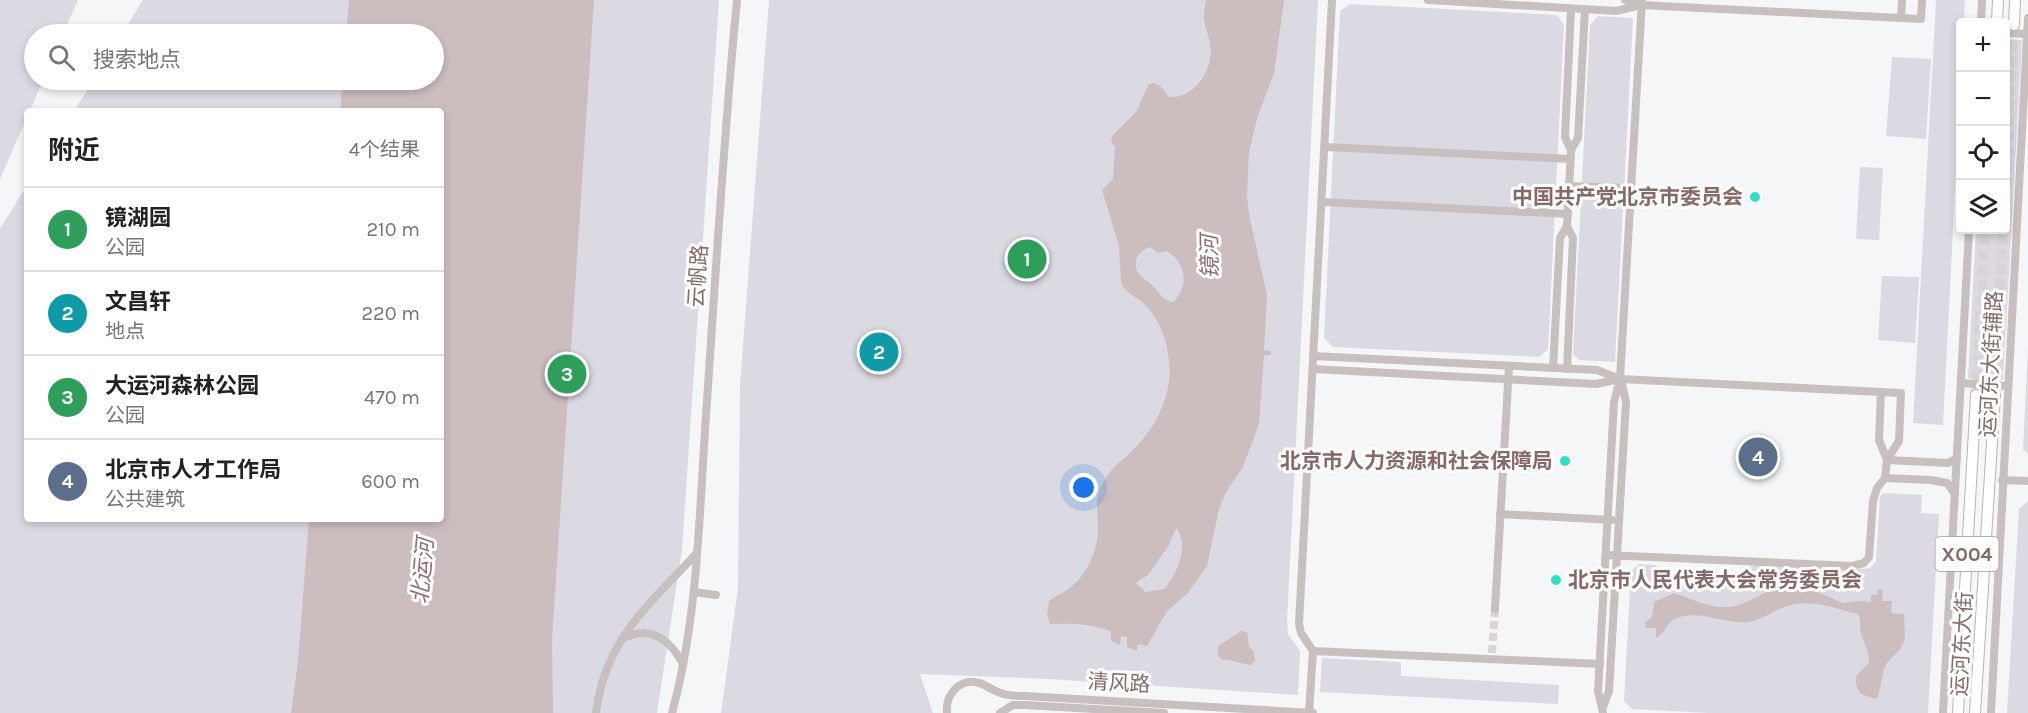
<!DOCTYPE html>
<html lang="zh">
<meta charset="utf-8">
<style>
body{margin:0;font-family:Karla,"Noto Sans SC",sans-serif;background:#f2f2f2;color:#222}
.controls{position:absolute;right:18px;top:18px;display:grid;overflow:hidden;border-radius:6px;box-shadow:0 3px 9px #0003}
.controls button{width:54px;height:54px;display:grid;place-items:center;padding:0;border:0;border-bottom:2px solid #e0e0e0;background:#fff;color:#222;font:30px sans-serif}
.you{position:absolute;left:1084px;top:488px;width:21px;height:21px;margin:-15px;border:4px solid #fff;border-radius:50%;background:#1a73e8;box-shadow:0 0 0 9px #1a73e833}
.badge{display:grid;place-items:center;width:39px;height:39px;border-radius:50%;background:#28776c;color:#fff;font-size:20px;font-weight:700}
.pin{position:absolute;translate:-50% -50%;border:3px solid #fff;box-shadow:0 2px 6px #0006}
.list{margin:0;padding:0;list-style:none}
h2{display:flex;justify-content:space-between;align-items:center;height:78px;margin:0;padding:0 24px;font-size:26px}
h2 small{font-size:20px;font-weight:400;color:#767676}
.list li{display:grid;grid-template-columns:39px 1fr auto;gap:18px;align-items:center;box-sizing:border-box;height:84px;padding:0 24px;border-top:2px solid #e0e0e0}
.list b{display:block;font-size:22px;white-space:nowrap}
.list p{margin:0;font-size:20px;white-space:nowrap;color:#767676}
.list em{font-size:20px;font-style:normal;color:#767676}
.icon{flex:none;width:33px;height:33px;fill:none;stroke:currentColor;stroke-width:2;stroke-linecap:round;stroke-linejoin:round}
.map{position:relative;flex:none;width:2028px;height:713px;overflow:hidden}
.search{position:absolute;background:#fff;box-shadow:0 3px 9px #0003;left:24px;top:24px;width:420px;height:66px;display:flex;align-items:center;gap:15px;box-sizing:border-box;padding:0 21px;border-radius:33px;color:#767676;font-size:22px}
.panel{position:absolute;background:#fff;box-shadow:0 3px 9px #0003;left:24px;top:108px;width:420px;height:414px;border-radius:6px}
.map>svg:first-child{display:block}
.green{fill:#dbdae2}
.water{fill:#ccbebf;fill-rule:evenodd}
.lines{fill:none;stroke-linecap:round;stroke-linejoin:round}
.minor-tunnel{stroke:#d9d3d4;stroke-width:8;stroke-dasharray:8 4;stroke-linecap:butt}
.major-tunnel{stroke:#d9d3d4;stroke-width:10;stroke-dasharray:10 5;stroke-linecap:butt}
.major-casing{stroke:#bcb4b3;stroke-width:12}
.minor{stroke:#c8c0bf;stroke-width:8}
.major{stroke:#fff;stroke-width:10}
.poi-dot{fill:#2fdec6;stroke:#fff;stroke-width:2}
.labels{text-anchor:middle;stroke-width:6;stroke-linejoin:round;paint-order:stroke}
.shield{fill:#fff;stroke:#aa9795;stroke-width:1.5}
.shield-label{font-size:20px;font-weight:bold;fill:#866a68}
.poi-label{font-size:21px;font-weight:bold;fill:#866a68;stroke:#fff;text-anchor:end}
.street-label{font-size:21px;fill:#866a68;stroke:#fff}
.water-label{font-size:22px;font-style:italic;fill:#8f6e71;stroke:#fff}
</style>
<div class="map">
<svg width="2028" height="713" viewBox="0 0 2028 713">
<rect width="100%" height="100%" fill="#f5f6f8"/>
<g class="green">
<path d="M0,0H78L63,34H34V80H43L30,111H27V117L0,179Z"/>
<path d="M143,0H719L682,550L657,713H0V229L27,185V519H441V111H74L94,80H434V34H122Z"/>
<path d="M769,0H1318L1287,621L1288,634L1300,651L1298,695L1048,679L920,674L933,713H721L738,588L740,386Z"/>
<path d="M1936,0H1965L1964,22H1960V93L1943,425L1913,423Z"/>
<path d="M1350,4L1557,15L1564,25L1548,349L1540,357L1333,347L1324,338L1340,11Z"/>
<path d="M1598,16L1633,18L1615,362L1579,360L1573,354L1590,25Z"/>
<path d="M2006,39L2022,40L2003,380L1968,378L1976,230H2006Z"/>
<path d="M1892,57L1931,59L1926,139L1886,136Z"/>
<path d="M1860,167L1883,168L1879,240L1856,239Z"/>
<path d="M1882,276L1919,277L1915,343L1878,340Z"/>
<path d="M2028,348V454L2023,449Z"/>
<path d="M1884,493L1922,495L1921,513L1939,514L1928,713H1708L1632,709L1624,701L1631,571L1639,564L1655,565L1676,576L1745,579L1748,577L1751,566L1757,564L1865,569L1870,568L1876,561L1880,496Z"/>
<path d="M2028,501V713H2007L2019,509Z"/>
<path d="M1322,658L1401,662V676L1559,685L1558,704L1320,692Z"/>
</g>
<g class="water">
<path d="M349,0H594L552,639L553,713H291L298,661L309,519H441V111H340L343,80H434V34H346Z"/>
<path d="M1206,0H1284L1274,74L1258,115L1249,152L1247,196L1249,214L1267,295L1264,350L1271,351L1270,355H1264L1259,424L1243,467L1225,494L1219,509L1207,566L1188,593L1167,611L1147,646L1138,644L1137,651L1127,647V637L1121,636L1120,645L1111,641V631C1091,624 1071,623 1050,624L1047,615L1049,601C1055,596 1062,594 1068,589C1087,576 1099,549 1098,525C1097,509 1095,496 1104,481C1110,468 1122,461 1132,451C1156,427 1173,395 1169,361C1167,339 1159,318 1143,303C1135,296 1125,293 1121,282L1119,246L1102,190L1113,179L1115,147L1111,142L1112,136L1136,112L1149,84C1159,80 1164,91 1169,97C1193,99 1210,74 1211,51C1211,40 1205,29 1204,19C1204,13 1205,6 1206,0ZM1150,247L1158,253L1167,251C1186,263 1190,286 1173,302C1161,300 1159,291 1151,284C1147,281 1142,278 1139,274C1131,262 1138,251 1150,247ZM1176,528C1190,545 1177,574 1164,589L1145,592L1142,588L1138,586L1137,582L1148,575L1169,545Z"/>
<path d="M1786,586L1807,591L1818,592L1843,603L1858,601L1871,602V595H1877L1878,589L1883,590L1882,601H1892L1891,613L1904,614L1905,638L1901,648L1887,663L1884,669L1878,697L1875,699L1861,694C1846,671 1867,672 1869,661C1870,653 1863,642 1861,633C1860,627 1861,621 1858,614C1831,608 1810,597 1782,608C1771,612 1760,621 1748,622C1725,625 1698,608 1675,619C1666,623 1665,634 1656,638V628H1646L1645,622L1652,617L1654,602L1674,593C1704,603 1721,615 1751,600C1763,594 1773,587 1786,586Z"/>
<path d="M1241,631L1247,632L1249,647L1254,651L1255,661L1250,665C1240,664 1232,659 1222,660L1218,655V646Z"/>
</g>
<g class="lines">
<path class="minor-tunnel" d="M1492,653L1495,609"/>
<g class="major-tunnel">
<path d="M2006,186L2014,25"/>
<path d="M1995,394L2003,230"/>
<path d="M1976,395L1985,230"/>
</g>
<g class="major-casing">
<g id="major">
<path d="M1997,22L1998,0"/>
<path d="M2014,25L2015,0"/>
<path d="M1958,713L1976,395"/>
<path d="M1975,713L1995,395"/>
</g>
</g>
<g class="minor">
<path d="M1332,0L1299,624L1301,633L1313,651L1600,664"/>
<path d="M1428,0L1616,11L1641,5L1921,19L1922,0"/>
<path d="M1625,0L1640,5"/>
<path d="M1901,18L1902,0"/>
<path d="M1981,22L1982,0"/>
<path d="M2006,33L2027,34"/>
<path d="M1325,147L1571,159"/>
<path d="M1571,150L1565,137L1571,9"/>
<path d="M1569,186L1631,188"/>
<path d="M1322,202L1568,214"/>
<path d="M1313,356L1597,370L1620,379"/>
<path d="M1553,368L1560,238L1567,226"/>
<path d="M1313,369L1596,384L1620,379L1901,393L1899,441L1887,460"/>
<path d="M1567,369L1573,238L1567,226L1571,150L1578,138L1585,9"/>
<path d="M1961,383L2008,386"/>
<path d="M1887,460L1948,463L1957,458"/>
<path d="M1885,478L1931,480L1947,483L1955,494"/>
<path d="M2002,480L2028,481"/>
<path d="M1500,514L1612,520"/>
<path d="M1606,555L1852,566L1864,563L1869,557L1873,501L1877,488L1885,478L1887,460L1879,440L1881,392"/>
<path d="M694,592L716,595"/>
<path d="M1495,609L1509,366"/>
<path d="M623,638C629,636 636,633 642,633C661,632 675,649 683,664"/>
<path d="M1603,707L1609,691L1626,402L1621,380"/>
<path d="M596,713C605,639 649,605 696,554"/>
<path d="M672,713C697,621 699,524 705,430C715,286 723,143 737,0"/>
<path d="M947,713C945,695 960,677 979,683C987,685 993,691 1001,693C1008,696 1017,696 1025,696L1313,713"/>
<path d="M1000,713L1013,705H1024L1164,713"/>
<path d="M1309,713L1313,651"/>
<path d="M1603,713L1598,691L1614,402L1620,379L1642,0"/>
<path d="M1943,713L1969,230"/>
<path d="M1991,713L2028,18"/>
</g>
<use href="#major" class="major"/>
</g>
<g class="poi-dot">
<circle cx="1755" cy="197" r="6"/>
<circle cx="1565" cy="461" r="6"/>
<circle cx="1556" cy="580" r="6"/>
</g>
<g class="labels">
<rect class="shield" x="1935.5" y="537" width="63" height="34" rx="4.5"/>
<g class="shield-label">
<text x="1967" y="561">X004</text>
</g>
<g class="poi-label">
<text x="1743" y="204">中国共产党北京市委员会</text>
<text x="1553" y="468">北京市人力资源和社会保障局</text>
<text x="1568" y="587" text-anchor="start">北京市人民代表大会常务委员会</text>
</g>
<g class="street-label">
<text transform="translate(698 276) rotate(-86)" y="7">云帆路</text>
<text transform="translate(1991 364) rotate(-87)" y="7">运河东大街辅路</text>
<text transform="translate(1962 644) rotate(-87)" y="7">运河东大街</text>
<text transform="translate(1119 683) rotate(3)" y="7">清风路</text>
</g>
<g class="water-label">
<text transform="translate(1209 257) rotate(-91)" y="8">镜河</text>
<text transform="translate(422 571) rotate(-85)" y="8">北运河</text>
</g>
</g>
</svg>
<div class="controls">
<button>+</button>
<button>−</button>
<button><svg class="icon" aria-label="locate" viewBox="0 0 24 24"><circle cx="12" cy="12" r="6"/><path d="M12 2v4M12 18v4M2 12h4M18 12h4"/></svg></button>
<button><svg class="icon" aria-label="layers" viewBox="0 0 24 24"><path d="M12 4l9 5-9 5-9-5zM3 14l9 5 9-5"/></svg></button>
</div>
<div class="you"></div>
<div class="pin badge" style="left:1027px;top:259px;background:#2e9e5b">1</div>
<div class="pin badge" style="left:879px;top:352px;background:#0f9aa8">2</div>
<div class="pin badge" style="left:567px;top:374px;background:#2e9e5b">3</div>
<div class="pin badge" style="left:1758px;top:457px;background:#5c6f8a">4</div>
<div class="search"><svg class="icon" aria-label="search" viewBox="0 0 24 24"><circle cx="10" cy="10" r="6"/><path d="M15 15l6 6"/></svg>搜索地点</div>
<section class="panel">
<h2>附近<small>4个结果</small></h2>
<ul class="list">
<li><span class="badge" style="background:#2e9e5b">1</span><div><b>镜湖园</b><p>公园</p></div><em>210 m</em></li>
<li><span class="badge" style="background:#0f9aa8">2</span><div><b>文昌轩</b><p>地点</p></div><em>220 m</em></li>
<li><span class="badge" style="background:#2e9e5b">3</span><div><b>大运河森林公园</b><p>公园</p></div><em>470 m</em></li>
<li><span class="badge" style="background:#5c6f8a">4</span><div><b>北京市人才工作局</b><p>公共建筑</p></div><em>600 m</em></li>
</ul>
</section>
</div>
